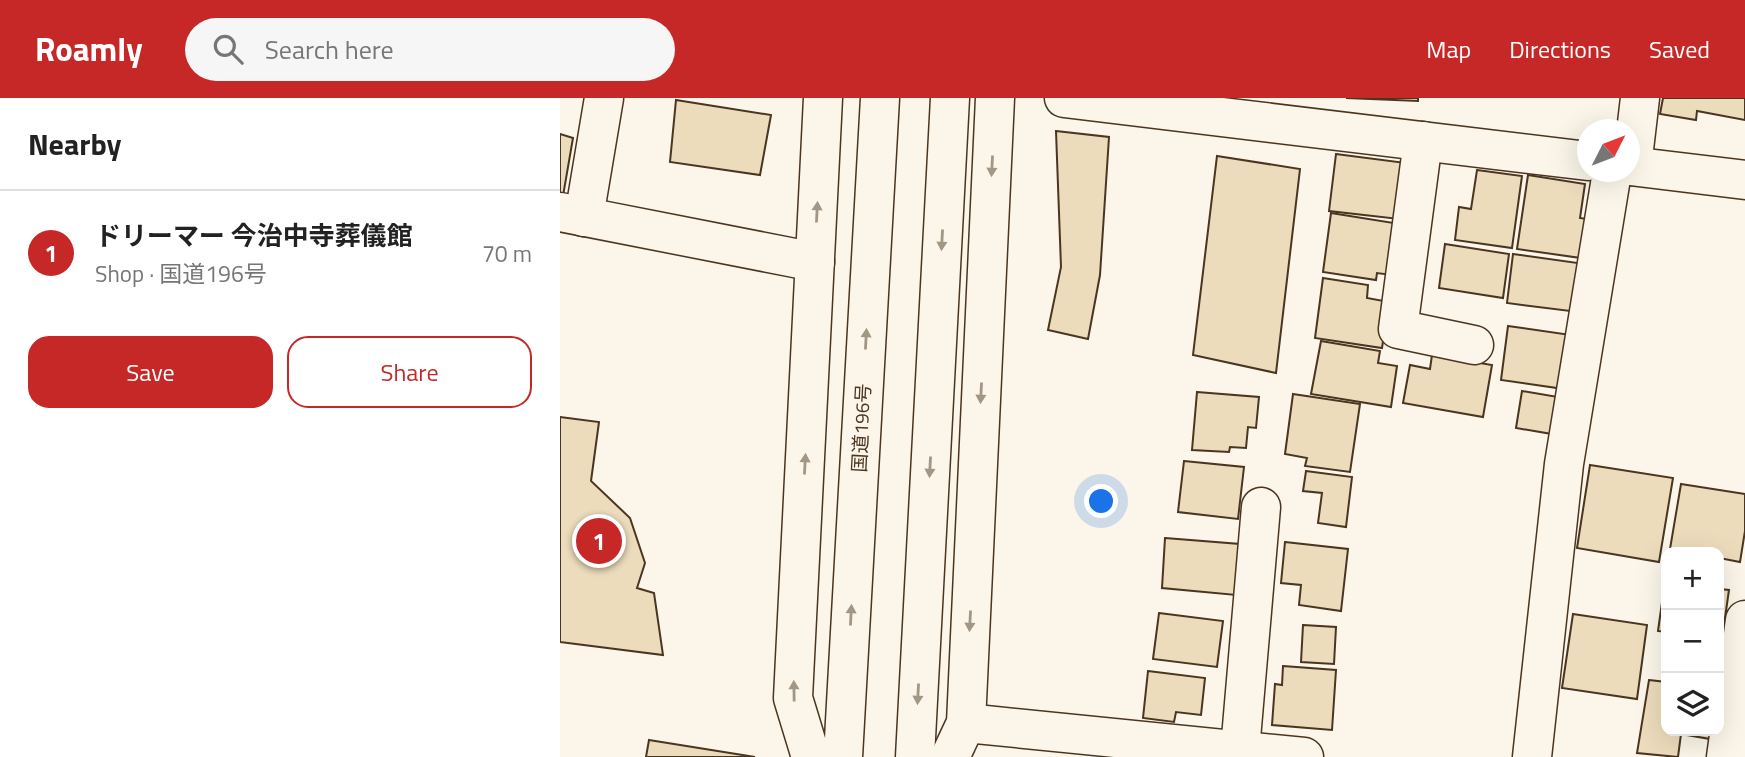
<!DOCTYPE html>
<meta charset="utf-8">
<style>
body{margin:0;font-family:"Titillium Web","Noto Sans JP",sans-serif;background:#f6f6f6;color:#222}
.controls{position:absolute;right:21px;bottom:21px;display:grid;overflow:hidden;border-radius:14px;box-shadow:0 7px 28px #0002}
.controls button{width:63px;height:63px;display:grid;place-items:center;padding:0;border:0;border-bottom:2px solid #e0e0e0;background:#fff;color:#222;font:35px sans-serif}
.compass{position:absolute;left:1017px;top:21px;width:63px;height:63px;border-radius:50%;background:#fff;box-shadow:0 7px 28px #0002;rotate:48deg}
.you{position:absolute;left:542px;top:404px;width:24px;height:24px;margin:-18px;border:5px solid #fff;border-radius:50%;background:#1a73e8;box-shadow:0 0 0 10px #1a73e833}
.badge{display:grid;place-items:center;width:46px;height:46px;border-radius:50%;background:#c62828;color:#fff;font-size:23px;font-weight:700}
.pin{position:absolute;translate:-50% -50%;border:4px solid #fff;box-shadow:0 2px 7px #0006}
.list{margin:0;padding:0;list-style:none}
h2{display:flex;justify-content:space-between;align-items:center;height:91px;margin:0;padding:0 28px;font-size:30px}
h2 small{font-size:23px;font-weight:400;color:#767676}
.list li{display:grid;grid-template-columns:46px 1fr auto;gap:21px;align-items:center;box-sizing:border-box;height:126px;padding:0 28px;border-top:2px solid #e0e0e0}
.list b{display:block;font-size:26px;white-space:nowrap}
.list p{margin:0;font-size:23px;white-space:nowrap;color:#767676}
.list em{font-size:23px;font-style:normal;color:#767676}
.actions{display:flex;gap:14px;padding:21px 28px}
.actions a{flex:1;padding:16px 0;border:2px solid #c62828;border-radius:21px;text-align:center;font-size:24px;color:#c62828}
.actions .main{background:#c62828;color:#fff}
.icon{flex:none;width:38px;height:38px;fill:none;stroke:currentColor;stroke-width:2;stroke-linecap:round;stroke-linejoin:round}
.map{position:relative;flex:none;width:1185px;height:659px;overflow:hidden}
header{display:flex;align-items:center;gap:42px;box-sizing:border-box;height:98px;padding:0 35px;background:#c62828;color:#fff}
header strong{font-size:33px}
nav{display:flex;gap:38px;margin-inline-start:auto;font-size:24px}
.search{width:490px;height:63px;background:#f6f6f6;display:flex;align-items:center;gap:18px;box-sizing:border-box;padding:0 24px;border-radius:38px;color:#767676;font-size:26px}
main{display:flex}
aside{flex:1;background:#fff}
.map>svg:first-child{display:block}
.building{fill:#ecdcbc;stroke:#4a3520;stroke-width:2}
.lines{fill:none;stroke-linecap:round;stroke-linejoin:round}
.minor-casing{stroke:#4a3520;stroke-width:41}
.highway-casing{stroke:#4a3520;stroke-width:41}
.minor{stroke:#fbf6e9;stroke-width:38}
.highway{stroke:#fbf6e9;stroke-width:38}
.oneway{fill:#a29684}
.labels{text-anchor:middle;stroke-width:5;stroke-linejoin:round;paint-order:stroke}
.street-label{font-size:19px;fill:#4a3520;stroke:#fbf6e9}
</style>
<header>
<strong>Roamly</strong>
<div class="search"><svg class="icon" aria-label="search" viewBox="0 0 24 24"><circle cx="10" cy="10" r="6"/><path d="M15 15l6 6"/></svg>Search here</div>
<nav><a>Map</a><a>Directions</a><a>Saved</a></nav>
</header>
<main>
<aside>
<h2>Nearby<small></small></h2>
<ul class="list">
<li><span class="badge">1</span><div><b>ドリーマー 今治中寺葬儀館</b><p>Shop · 国道196号</p></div><em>70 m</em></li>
</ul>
<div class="actions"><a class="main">Save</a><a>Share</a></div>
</aside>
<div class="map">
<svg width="1185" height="659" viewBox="0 0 1185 659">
<rect width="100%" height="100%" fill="#fbf6e9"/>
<g class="building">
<path d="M786,0H858V3Z"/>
<path d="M1103,0H1185V22L1137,13L1136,22L1100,16Z"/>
<path d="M116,2L211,17L200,77L110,64Z"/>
<path d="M496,33L549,39L540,177L528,241L488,232L501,169Z"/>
<path d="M0,36L13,40L3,98L0,97Z"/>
<path d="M776,56L846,65L839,121L769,113Z"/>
<path d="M657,58L740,71L716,275L633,257Z"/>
<path d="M917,72L962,78L952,150L895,142L899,109L911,111Z"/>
<path d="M968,77L1025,86L1020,120L1027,121L1021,160L957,151Z"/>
<path d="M771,115L840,126L832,177L817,175L816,182L763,174Z"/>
<path d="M885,146L949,156L943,200L879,190Z"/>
<path d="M953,156L1025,166L1018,214L947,205Z"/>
<path d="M763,180L808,187L807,200L829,204L822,250L755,240Z"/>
<path d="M948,228L1011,237L1004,291L941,282Z"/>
<path d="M761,243L820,253L818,265L837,268L831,309L751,296Z"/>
<path d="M872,257L932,267L923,319L843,305L850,267L870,271Z"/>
<path d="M962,293L998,299L992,336L956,330Z"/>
<path d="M637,294L699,299L696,330L688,329L686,350L670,349L669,354L632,352Z"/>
<path d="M733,296L800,306L790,374L745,368L747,360L725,356Z"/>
<path d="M0,319L39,324L31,383L70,420L85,465L77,490L94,495L103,557L0,544Z"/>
<path d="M624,363L684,369L678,421L618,414Z"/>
<path d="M1030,367L1113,380L1099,464L1017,450Z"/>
<path d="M746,373L792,379L786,429L758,425L762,395L743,393Z"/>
<path d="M1121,386L1185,396V433L1180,464L1159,460V454L1110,451Z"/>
<path d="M605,440L680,446L676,497L602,490Z"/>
<path d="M725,444L788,451L781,513L739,507L741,487L721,485Z"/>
<path d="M1105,483H1106V534L1098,533Z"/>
<path d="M1159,491L1169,492L1162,541H1159Z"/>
<path d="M599,515L663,523L657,569L593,561Z"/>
<path d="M1013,516L1087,527L1077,601L1002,590Z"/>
<path d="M743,527L776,529L774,566L741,564Z"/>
<path d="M723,568L776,572L772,632L712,627L715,586L722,587Z"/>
<path d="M588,573L645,580L641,617L616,614L614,624L583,620Z"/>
<path d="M1089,582L1106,584V633H1151L1150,641L1121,636L1118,659L1077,655Z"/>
<path d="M89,642L195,659H86Z"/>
</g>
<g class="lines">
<g class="minor-casing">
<g id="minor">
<path d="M504,0L1028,63"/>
<path d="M863,43L838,231L914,247"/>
<path d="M1070,68L1185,82"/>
<path d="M1072,68L1080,0"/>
<path d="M0,114L255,164"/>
<path d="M24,119L44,0"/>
<path d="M406,625L744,659"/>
<path d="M680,652L701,409"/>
<path d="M251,659L233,600L263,0"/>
<path d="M390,659L406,625L435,0"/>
<path d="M972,659L1004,366L1052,74"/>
<path d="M1166,659L1185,522"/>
</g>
</g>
<g class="highway-casing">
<g id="highway">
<path d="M283,659L320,0"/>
<path d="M355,659L390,0"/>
</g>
</g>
<use href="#minor" class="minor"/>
<use href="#highway" class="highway"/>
</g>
<defs><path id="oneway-solid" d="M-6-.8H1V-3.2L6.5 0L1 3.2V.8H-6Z" transform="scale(1.75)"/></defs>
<g class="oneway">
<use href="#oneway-solid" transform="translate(432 68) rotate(93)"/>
<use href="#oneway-solid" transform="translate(257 114) rotate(-87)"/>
<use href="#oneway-solid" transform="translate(382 142) rotate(93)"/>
<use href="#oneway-solid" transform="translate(306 241) rotate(-87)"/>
<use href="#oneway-solid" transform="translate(421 295) rotate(93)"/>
<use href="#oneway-solid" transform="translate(245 366) rotate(-87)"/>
<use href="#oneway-solid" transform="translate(370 369) rotate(93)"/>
<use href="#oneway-solid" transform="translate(291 517) rotate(-87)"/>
<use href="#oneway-solid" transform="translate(410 523) rotate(93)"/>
<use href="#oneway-solid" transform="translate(234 593) rotate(-91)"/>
<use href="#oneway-solid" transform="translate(358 596) rotate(93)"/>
</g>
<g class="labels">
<g class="street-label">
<text transform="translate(301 330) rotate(-87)" y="7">国道196号</text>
</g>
</g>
</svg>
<div class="controls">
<button>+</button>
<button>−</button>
<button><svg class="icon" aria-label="layers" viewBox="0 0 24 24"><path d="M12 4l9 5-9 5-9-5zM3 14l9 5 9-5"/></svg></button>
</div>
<svg class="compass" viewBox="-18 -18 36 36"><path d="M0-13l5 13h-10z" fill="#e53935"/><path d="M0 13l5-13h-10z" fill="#767676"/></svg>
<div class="you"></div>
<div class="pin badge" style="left:39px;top:443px">1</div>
</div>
</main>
